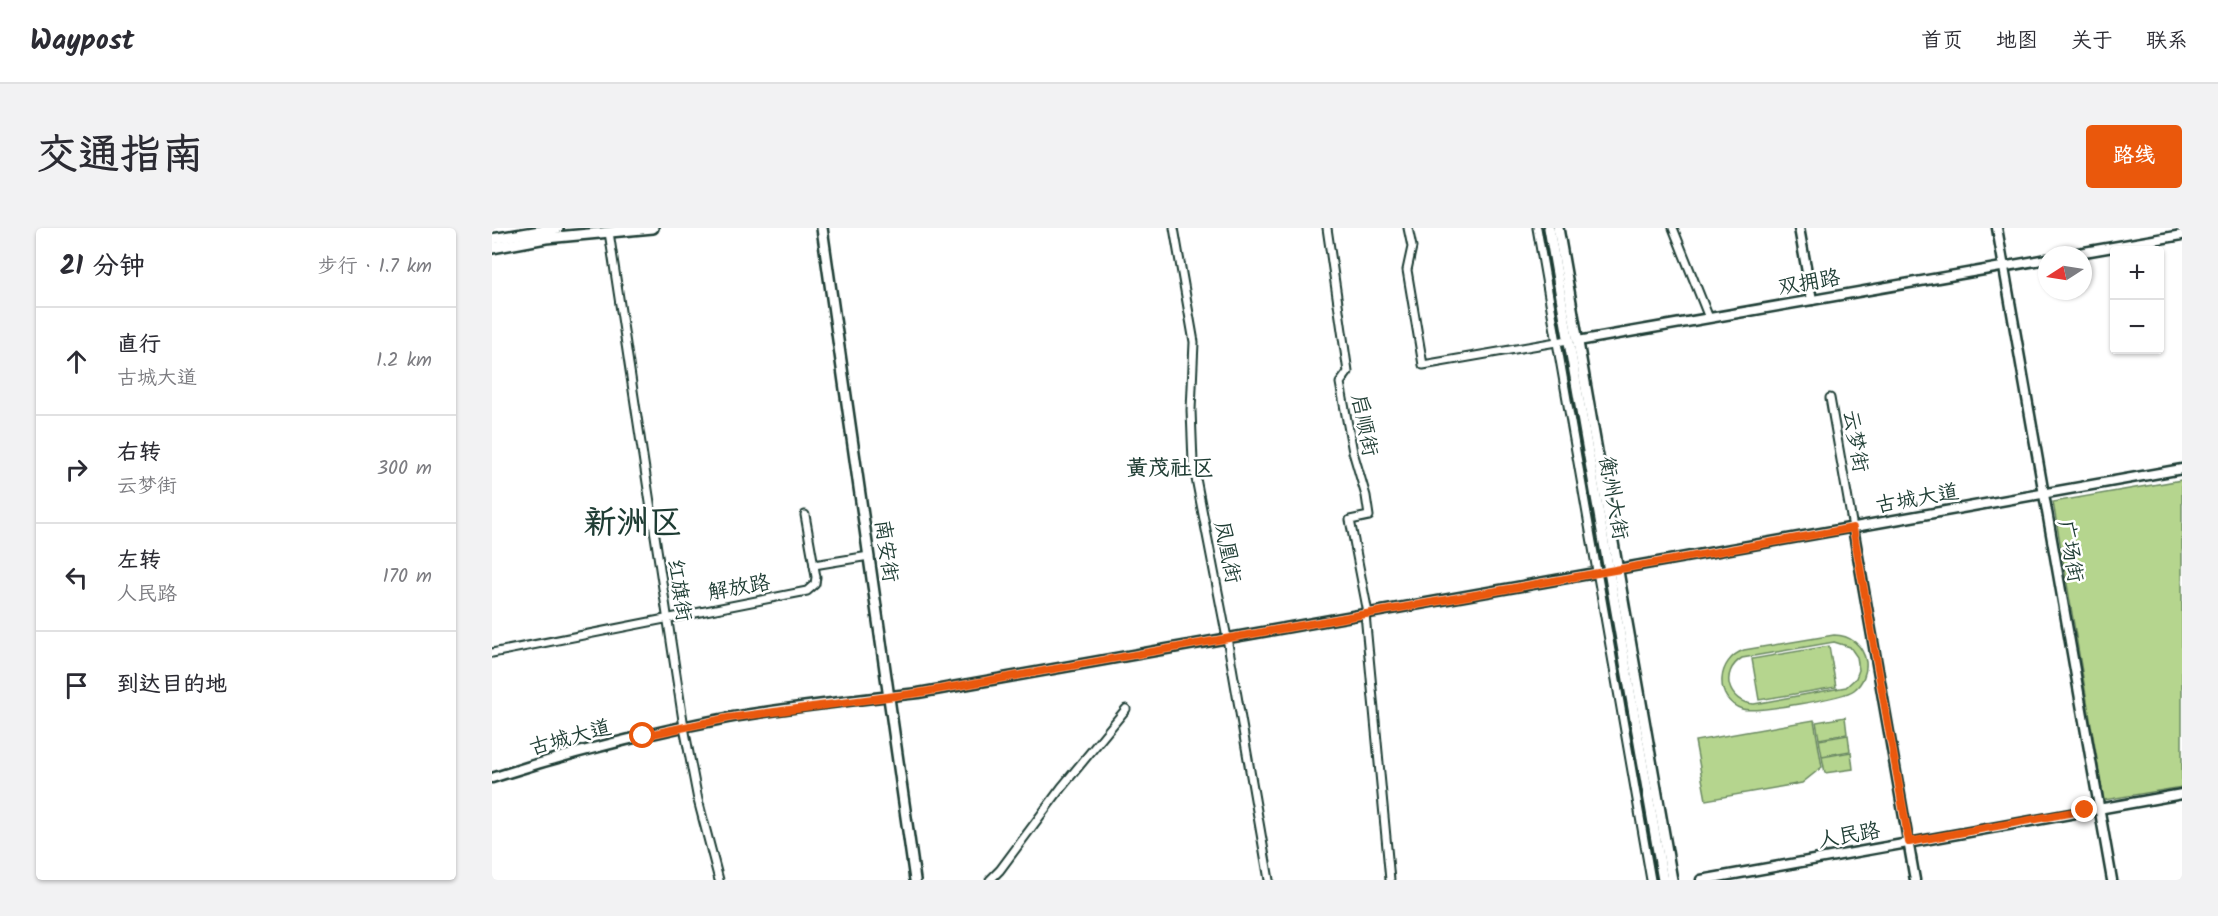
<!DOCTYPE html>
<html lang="zh">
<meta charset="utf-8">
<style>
body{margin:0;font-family:Kalam,"LXGW WenKai TC",sans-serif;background:#f2f2f3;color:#2b2b33}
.controls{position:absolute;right:18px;top:18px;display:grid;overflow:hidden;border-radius:6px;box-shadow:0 2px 4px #0004}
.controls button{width:54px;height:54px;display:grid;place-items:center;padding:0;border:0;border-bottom:2px solid #e1e1e2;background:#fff;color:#2b2b33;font:30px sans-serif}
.compass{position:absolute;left:1546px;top:18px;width:54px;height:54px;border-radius:50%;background:#fff;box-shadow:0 2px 4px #0004;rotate:258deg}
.stop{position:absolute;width:18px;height:18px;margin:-14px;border:4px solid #ea580c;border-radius:50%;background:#fff}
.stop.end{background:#ea580c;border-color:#fff;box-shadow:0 2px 6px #0008}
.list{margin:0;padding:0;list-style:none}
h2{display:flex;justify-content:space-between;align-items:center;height:78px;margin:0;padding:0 24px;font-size:26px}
h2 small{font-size:20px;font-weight:400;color:#7c7c81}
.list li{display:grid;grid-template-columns:39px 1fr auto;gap:18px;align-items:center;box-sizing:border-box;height:108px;padding:0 24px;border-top:2px solid #e1e1e2}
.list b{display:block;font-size:22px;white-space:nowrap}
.list p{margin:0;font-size:20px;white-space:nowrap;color:#7c7c81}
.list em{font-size:20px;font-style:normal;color:#7c7c81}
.icon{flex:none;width:33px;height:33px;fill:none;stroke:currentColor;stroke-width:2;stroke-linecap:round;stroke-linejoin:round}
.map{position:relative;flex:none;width:1690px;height:652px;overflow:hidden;border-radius:6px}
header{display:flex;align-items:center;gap:36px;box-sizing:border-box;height:84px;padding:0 30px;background:#fff;border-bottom:2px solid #e1e1e2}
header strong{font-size:28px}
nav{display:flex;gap:33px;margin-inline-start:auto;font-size:21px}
.intro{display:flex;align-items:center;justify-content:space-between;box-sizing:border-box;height:144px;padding:0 36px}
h1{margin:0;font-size:42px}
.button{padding:15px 27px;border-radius:6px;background:#ea580c;color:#fff;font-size:21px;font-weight:700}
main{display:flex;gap:36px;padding:0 36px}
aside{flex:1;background:#fff;border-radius:6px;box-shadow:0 2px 4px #0004}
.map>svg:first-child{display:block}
.green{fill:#b5d58e;stroke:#6a8961;stroke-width:1.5;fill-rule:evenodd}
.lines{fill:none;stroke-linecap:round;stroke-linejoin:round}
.minor-casing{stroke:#1f3d34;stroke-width:11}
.tertiary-casing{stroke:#1f3d34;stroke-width:13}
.secondary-casing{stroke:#1f3d34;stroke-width:14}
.minor{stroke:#fff;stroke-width:7}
.tertiary{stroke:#fff;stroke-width:8}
.secondary{stroke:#fff;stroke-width:9}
.route{stroke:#ea580c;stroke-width:8}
.labels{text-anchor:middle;stroke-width:5;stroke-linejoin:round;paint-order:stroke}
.street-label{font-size:21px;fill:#1f3d34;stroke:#fff}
.neighbourhood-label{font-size:22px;font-weight:bold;fill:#1f3d34;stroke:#fff}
.town-label{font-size:33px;font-weight:bold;fill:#1f3d34;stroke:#fff}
</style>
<header>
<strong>Waypost</strong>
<nav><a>首页</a><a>地图</a><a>关于</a><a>联系</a></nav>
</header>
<div class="intro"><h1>交通指南</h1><a class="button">路线</a></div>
<main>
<aside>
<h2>21 分钟<small>步行 · 1.7 km</small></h2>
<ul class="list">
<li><svg class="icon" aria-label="ahead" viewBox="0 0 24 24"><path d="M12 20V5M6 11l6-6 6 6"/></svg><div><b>直行</b><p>古城大道</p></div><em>1.2 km</em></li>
<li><svg class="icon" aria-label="right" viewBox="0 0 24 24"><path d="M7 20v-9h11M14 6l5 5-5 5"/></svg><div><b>右转</b><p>云梦街</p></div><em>300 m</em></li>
<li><svg class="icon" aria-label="left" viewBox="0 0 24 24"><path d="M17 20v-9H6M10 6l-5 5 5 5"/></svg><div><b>左转</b><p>人民路</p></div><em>170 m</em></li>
<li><svg class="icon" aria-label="arrive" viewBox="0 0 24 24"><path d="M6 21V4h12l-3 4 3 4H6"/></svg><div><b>到达目的地</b></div></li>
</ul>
</aside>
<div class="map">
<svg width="1690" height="652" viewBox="0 0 1690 652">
<rect width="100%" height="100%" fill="#fff"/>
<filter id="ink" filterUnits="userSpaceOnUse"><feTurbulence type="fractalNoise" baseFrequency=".0167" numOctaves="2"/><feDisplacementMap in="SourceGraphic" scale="12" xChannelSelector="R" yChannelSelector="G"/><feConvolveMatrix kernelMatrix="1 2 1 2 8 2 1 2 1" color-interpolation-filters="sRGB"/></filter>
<g filter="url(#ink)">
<g class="green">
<path d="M1690,252V559L1612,572L1561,274Z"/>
<path d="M1342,407C1358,407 1371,417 1374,434C1375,444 1371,455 1362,462C1352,470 1262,485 1250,481C1221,471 1225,431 1252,422ZM1342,414L1358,419L1365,429L1367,442L1364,450L1354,459L1262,476C1236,475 1227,444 1250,430Z"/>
<path d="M1337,418L1344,459L1267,472L1260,431Z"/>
<path d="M1353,489L1355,506L1327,511L1324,494Z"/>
<path d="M1322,492L1330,539L1310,555L1214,572L1203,513Z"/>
<path d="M1356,507L1358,523L1330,528L1327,512Z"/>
<path d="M1359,524L1361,541L1333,545L1330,529Z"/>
</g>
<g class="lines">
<g class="minor-casing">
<g id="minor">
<path d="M682,0L702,114L699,182L701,235L735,410L777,652"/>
<path d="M835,0L856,144L848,155L861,224L874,268L877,288L858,292L876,385"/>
<path d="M916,0L920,19L915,42L931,137L1076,112"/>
<path d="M1045,0L1159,652"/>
<path d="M1181,0L1217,90"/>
<path d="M117,4L192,499L206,572L227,652"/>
<path d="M1338,170L1361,300"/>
<path d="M322,337L377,328"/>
<path d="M873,386L898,652"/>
<path d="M0,425L315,363L323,356L324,349L313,287"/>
<path d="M498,652L508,642L569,560L634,481"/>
</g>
</g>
<g class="tertiary-casing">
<g id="tertiary">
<path d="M1307,0L1320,72"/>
<path d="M1505,0L1620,652"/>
<path d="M1575,27L1690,7"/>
<path d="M1086,113L1555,31"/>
<path d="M1361,300L1423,652"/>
<path d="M0,550C77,525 156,505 235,490C298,479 362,472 426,465L1690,241"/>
<path d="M1209,652L1690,566"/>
</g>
</g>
<g class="secondary-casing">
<g id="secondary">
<path d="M330,0L423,652"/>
<path d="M1057,0L1171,652"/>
<path d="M1066,0L1180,652"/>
<path d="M0,11L66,0"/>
<path d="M0,20L54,10L161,0"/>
</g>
</g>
<use href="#minor" class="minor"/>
<use href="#tertiary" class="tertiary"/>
<use href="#secondary" class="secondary"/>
</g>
</g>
<g class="lines" filter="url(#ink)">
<path class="route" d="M151,508L236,490L426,465L1361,300L1417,614L1593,582"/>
</g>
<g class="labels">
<g class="street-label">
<text transform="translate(1317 54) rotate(-10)" y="7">双拥路</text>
<text transform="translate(873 197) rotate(79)" y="7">启顺街</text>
<text transform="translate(1364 213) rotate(80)" y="7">云梦街</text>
<text transform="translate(1122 270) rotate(80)" y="7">衡州大街</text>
<text transform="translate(1425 270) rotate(-10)" y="7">古城大道</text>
<text transform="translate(395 323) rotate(82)" y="7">南安街</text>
<text transform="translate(1579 323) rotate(80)" y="7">广场街</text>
<text transform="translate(736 324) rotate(79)" y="7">凤凰街</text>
<text transform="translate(247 359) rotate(-10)" y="7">解放路</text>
<text transform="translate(188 362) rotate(81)" y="7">红旗街</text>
<text transform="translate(78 509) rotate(-15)" y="7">古城大道</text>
<text transform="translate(1357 607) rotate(-10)" y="7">人民路</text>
</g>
<g class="neighbourhood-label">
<text x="678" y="247">黄茂社区</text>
</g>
<g class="town-label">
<text x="141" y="305">新洲区</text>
</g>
</g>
</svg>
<div class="controls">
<button>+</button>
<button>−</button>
</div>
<svg class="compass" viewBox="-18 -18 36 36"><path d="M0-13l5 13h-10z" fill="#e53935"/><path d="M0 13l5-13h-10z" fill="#7c7c81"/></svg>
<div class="stop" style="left:151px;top:508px"></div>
<div class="stop end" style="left:1593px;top:582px"></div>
</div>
</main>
